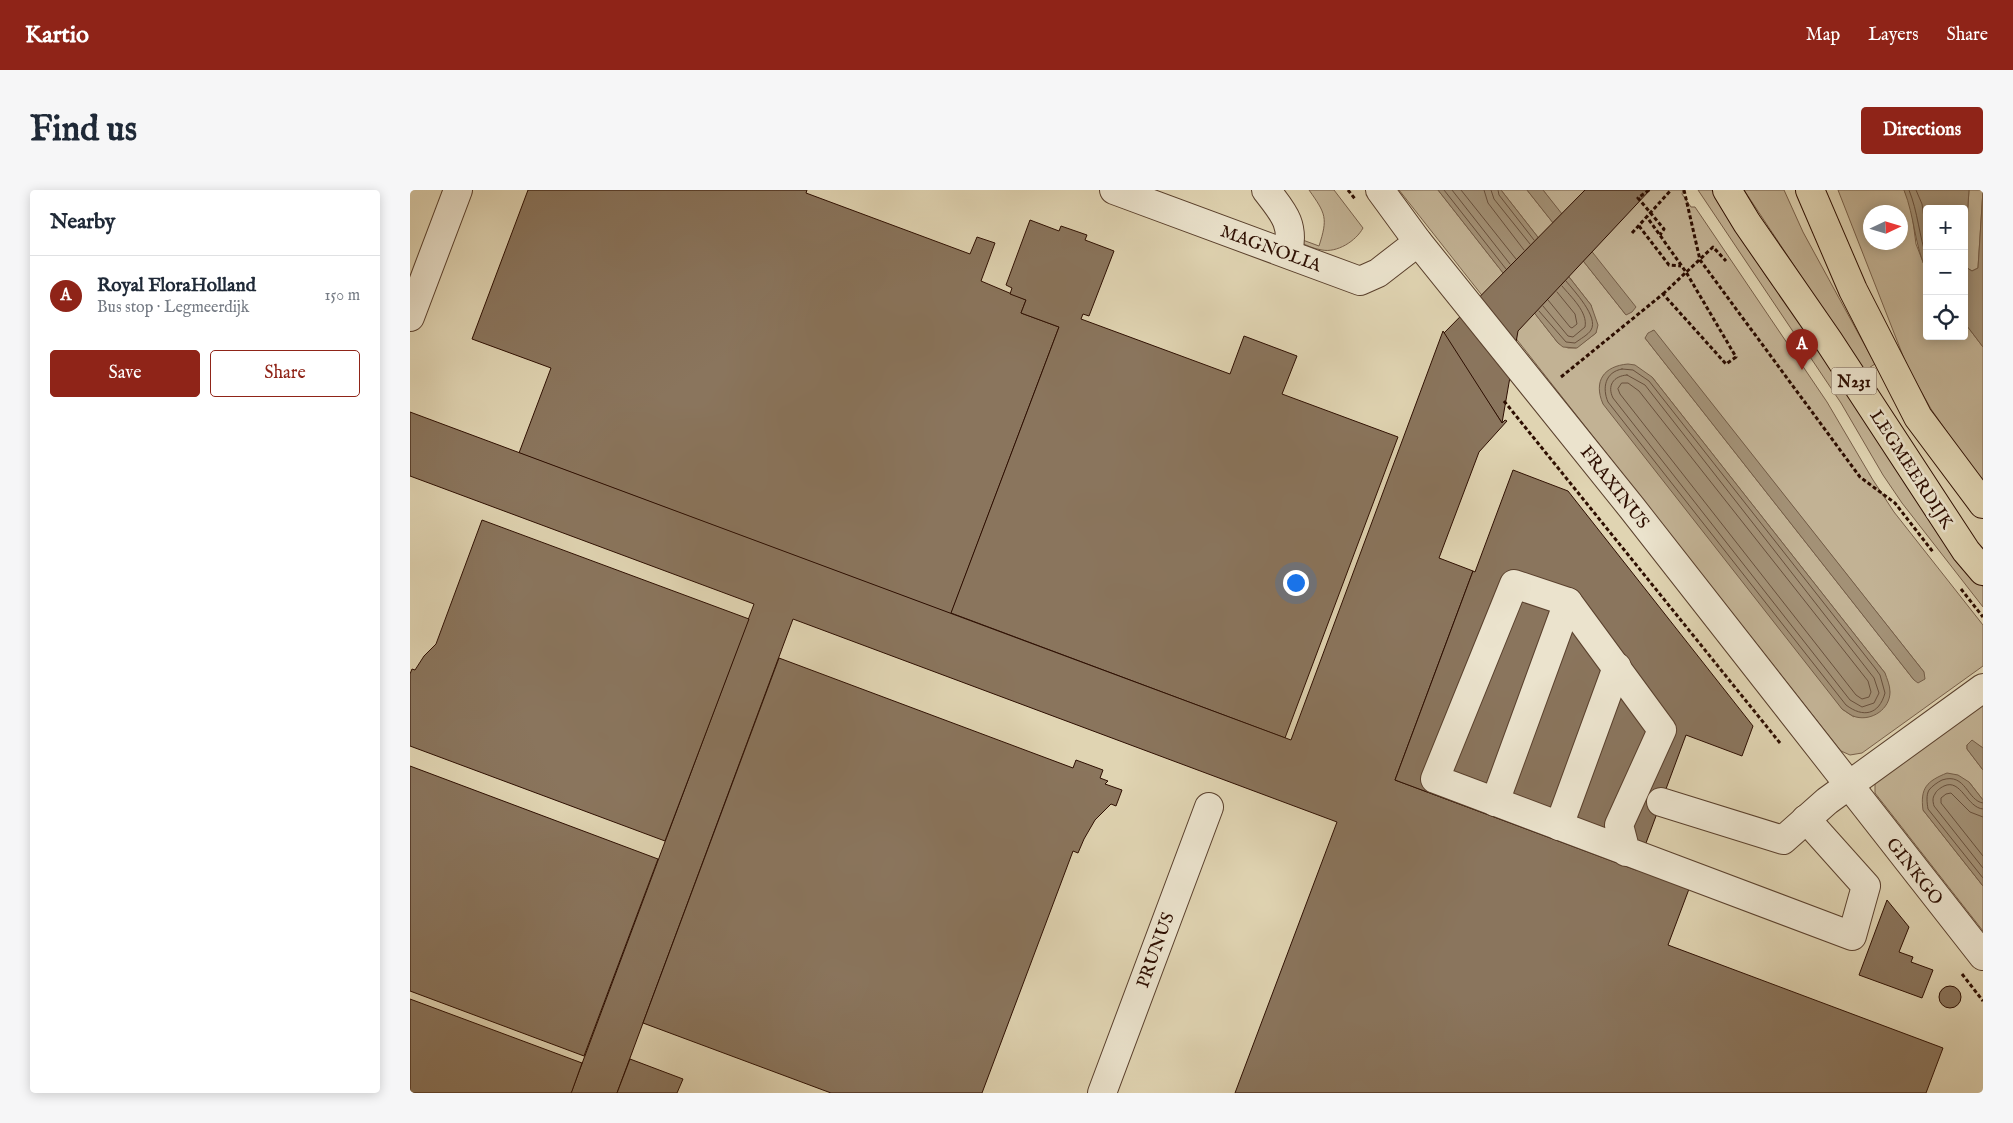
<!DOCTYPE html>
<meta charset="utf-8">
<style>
body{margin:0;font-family:"IM FELL English",serif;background:#f6f6f7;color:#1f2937}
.controls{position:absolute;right:15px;top:15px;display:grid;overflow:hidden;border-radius:5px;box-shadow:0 2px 12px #0003}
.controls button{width:45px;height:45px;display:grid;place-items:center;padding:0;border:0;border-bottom:1px solid #e0e1e3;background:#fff;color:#1f2937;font:25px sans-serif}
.compass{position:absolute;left:1453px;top:15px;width:45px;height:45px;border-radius:50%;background:#fff;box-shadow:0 2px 12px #0003;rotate:86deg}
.you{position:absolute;left:885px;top:392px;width:18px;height:18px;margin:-12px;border:4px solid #fff;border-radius:50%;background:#1a73e8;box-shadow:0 0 0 8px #1a73e833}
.badge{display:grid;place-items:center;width:32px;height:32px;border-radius:50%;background:#8f2418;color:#fff;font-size:16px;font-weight:700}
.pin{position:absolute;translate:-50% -41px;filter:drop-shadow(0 1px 2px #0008)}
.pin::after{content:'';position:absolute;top:26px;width:18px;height:15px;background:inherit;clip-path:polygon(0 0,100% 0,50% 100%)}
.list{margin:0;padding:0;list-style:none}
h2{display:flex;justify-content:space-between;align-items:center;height:65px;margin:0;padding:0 20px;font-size:21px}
h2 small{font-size:16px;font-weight:400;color:#747a83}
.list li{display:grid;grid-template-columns:32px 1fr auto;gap:15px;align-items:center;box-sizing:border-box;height:80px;padding:0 20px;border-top:1px solid #e0e1e3}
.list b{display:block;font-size:19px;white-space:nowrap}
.list p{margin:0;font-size:16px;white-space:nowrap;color:#747a83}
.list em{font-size:16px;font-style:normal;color:#747a83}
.actions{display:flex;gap:10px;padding:15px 20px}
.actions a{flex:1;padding:11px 0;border:1px solid #8f2418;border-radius:5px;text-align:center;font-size:18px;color:#8f2418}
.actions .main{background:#8f2418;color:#fff}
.icon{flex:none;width:28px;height:28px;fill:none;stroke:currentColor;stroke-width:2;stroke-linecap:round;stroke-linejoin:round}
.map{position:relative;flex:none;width:1573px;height:903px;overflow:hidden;border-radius:5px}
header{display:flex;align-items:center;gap:30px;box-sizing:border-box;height:70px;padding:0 25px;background:#8f2418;color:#fff}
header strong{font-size:24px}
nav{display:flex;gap:28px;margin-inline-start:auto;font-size:18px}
.intro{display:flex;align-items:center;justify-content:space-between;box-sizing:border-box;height:120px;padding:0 30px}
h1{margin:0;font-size:35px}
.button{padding:12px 22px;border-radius:5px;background:#8f2418;color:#fff;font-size:18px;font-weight:700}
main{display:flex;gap:30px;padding:0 30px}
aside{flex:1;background:#fff;border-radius:5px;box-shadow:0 2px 12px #0003}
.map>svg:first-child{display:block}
.green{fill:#c2b294;stroke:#78604a;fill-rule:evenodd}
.water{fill:#a39176;stroke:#745d47}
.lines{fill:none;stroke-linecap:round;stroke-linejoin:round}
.shore{stroke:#68503c;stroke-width:1}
.building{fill:#8a755d;stroke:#2d0e01}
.minor-casing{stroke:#5a402d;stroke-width:30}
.major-casing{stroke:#2d0e01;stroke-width:30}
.path{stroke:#2d0e01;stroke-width:3;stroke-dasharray:4 2.5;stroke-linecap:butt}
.minor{stroke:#ebe3cd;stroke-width:28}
.major{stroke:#e0d4b2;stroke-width:28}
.path-bridge{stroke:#2d0e01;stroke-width:3;stroke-dasharray:4 2.5;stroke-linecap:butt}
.labels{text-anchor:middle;stroke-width:5;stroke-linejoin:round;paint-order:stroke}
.shield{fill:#ebe3cd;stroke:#664e3e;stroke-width:1}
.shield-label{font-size:16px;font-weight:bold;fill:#2d0e01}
.street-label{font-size:18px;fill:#2d0e01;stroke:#ebe3cd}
</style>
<header>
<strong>Kartio</strong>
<nav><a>Map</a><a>Layers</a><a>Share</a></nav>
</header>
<div class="intro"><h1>Find us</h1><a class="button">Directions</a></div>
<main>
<aside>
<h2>Nearby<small></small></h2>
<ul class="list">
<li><span class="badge">A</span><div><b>Royal FloraHolland</b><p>Bus stop · Legmeerdijk</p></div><em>150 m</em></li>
</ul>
<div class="actions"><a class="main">Save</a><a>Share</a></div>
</aside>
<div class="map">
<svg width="1573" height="903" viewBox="0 0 1573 903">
<rect width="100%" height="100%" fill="#e0d4b2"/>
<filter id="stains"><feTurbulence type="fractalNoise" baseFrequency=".004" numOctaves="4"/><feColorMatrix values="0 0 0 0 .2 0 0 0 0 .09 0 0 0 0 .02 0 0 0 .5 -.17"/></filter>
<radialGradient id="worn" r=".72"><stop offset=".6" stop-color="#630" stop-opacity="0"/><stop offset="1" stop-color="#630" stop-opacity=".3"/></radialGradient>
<g class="green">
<path d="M899,0H924L953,38C946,51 927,63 912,60C904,59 896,55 889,52L890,49L909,56C918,28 916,24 899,0Z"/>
<path d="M989,0H1028L1148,153L1158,158H1166L1186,143L1181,115L1091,0H1117L1216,125L1158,33L1133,0H1273L1272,4L1281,17H1285L1417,212L1463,290L1484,322L1573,435V476L1452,563L1440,565L1431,561ZM1243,140L1514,482L1504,490L1235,148ZM1242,187L1475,483L1444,527L1432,519Z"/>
<path d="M1288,0H1302L1356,86L1389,131L1542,357L1573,397V417L1492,313L1473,285L1431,213Z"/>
<path d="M1334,0H1374L1393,42L1465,174L1454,181Z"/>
<path d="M1428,0H1494L1501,16L1506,54L1517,82V146H1554V132L1573,157V293L1521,219L1497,176ZM1460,22H1490V52H1460Z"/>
<path d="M1559,0H1573L1568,78L1562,81L1554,76Z"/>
<path d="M1573,513V558L1562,551L1557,555V559L1573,580V610L1559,592L1513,620L1573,696V741L1465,603V592Z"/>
</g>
<g class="water">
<path d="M1028,0H1091L1181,115L1188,135L1186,143L1167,158L1153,157L1148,153Z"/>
<path d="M1117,0H1133L1226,117L1222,122L1216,125Z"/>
<path d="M1494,0H1559L1554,76L1562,81L1568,78L1573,0V157L1554,132V19H1517V82C1504,54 1505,28 1494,0Z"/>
<path d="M1244,140L1514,482L1515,489L1508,493L1504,490L1235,148L1238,143Z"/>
<path d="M1218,174L1225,175L1242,187L1475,483C1477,489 1480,495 1480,502C1480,519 1462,531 1446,527C1441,526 1437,522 1432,519L1193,214C1183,191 1194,176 1218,174Z"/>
<path d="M1562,550L1573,558V580L1557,559V555Z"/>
<path d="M1537,583L1548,585L1559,592L1573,610V696L1513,620C1510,598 1517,591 1537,583Z"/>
</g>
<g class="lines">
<g class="shore">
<path d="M1034,0L1096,79"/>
<path d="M1042,0L1100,74"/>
<path d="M1051,0L1106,69"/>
<path d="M1074,0L1078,13L1114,60"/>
<path d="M1081,0L1084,9L1120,54"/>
<path d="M1088,0L1089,5L1124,50"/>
<path d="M1499,0C1508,22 1509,46 1517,69"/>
<path d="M1506,0L1512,14L1517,49"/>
<path d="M1138,110L1160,137L1162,138L1167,134L1165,124L1147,102"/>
<path d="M1133,116L1158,146L1163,147L1175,137C1178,122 1161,107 1152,96"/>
<path d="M1129,121L1156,152L1165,153C1170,149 1178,145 1181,140C1189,127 1164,101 1156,91"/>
<path d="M1212,179L1223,180L1239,191L1465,478L1470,485L1475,503C1469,525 1453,528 1436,515L1198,212C1192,198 1195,182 1212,179Z"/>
<path d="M1217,185L1235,195L1464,488L1469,503L1464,513L1452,517L1440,510L1203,208C1197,196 1203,186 1217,185Z"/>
<path d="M1212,193H1218L1229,201L1458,491L1461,502L1459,507L1452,509L1446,505L1210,204L1208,199Z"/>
<path d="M1573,613C1557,611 1556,582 1532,590C1528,592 1522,596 1519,600C1516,605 1517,613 1518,619L1573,688"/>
<path d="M1573,619C1557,618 1551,588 1534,596C1530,598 1526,601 1525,604C1522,608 1523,612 1524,616L1573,678"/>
<path d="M1573,627L1560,622L1541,603L1536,604L1531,608V613L1573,666"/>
</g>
</g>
<g class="building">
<path d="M118,0H397L396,3L560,64L567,47L585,53L571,91L616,110L611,123L649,137L541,424L109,263L141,178L62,149Z"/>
<path d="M1175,0H1240L1108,141L1092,233L1033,144Z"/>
<path d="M620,30L649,41L651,36L677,45L675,50L704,61L679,126L673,124L671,129L820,184L834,146L887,166L872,204L988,247L875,548L541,423L649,137L611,123L616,110L600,104L602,98L596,95Z"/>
<path d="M1033,141L1092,233L1095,230L1097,231L1069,262L1029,368L1063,381L985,590L1279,699L1258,755L1533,858L1516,903H825L927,632L383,429L207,903H161L344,414L0,286V222L881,550Z"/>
<path d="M1103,280L1158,301L1343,536L1332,566L1276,545L1226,680L985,590L1063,381L1065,382Z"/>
<path d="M72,330L339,429L255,651L0,556V484L2,479L5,480L14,466L26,454Z"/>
<path d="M369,468L663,578L666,570L693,580L690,588L698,591L695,594L712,600L706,616L701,614L685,630L674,649L668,663L663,661L572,903H421L233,833Z"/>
<path d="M0,576L248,669L174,866L0,801Z"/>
<path d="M1477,710L1499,737L1489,762L1503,767L1501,772L1523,780L1512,808L1449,785Z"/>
<circle cx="1540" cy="807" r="11"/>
<path d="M0,809L172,873L162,901L161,903H0Z"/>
<path d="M220,869L273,889L267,903H207Z"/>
</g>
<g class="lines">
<g class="minor-casing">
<g id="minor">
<path d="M704,0L950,91L968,83L1008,52"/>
<path d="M856,0C873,22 885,34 878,63"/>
<path d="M970,0L1008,52L1222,318L1573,766"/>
<path d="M0,127L48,0"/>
<path d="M1085,612L1158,412"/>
<path d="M1251,612L1373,650L1417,611L1573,498"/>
<path d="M1149,636L1207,477"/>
<path d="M1216,662L1209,635L1252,540L1158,412L1104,394L1025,589L1442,746L1456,696L1396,629"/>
<path d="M692,903L799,617"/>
</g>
</g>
<g class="major-casing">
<g id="major">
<path d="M1317,0L1337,33L1418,150L1556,361L1573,381"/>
<path d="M1400,0L1443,100L1508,227L1573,314"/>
</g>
</g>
<g class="path">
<path d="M938,0L945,9"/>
<path d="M1239,0L1228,8L1254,39L1250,45"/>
<path d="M1274,0L1290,70L1450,287L1485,313L1523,362"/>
<path d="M1229,36L1259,75L1271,76"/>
<path d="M1253,104L1303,57L1316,71"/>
<path d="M1151,187L1253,104L1316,174L1326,167L1276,82L1237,27"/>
<path d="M1094,211L1370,553"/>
<path d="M1551,399L1573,427"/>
<path d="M1552,784L1573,811"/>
</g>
<use href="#minor" class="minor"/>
<use href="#major" class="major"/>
<path class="path-bridge" d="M1222,43L1261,0"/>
</g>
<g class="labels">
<rect class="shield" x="1421.5" y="177.5" width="45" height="27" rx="4"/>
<g class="shield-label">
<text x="1444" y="197">N231</text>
</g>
<g class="street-label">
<text transform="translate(861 58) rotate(20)" y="6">MAGNOLIA</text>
<text transform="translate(1502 279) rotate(57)" y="6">LEGMEERDIJK</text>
<text transform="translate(1205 297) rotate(52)" y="6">FRAXINUS</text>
<text transform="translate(1505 681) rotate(52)" y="6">GINKGO</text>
<text transform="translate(745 760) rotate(-70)" y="6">PRUNUS</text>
</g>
</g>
<rect width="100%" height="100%" filter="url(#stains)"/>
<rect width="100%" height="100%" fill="url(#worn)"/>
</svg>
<div class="controls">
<button>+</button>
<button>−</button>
<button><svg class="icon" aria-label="locate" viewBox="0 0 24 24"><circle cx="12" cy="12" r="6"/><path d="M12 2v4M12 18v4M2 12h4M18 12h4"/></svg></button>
</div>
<svg class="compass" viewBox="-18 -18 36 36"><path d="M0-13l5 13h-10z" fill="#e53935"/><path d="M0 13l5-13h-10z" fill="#747a83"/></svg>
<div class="you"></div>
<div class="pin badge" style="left:1392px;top:180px">A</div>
</div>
</main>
